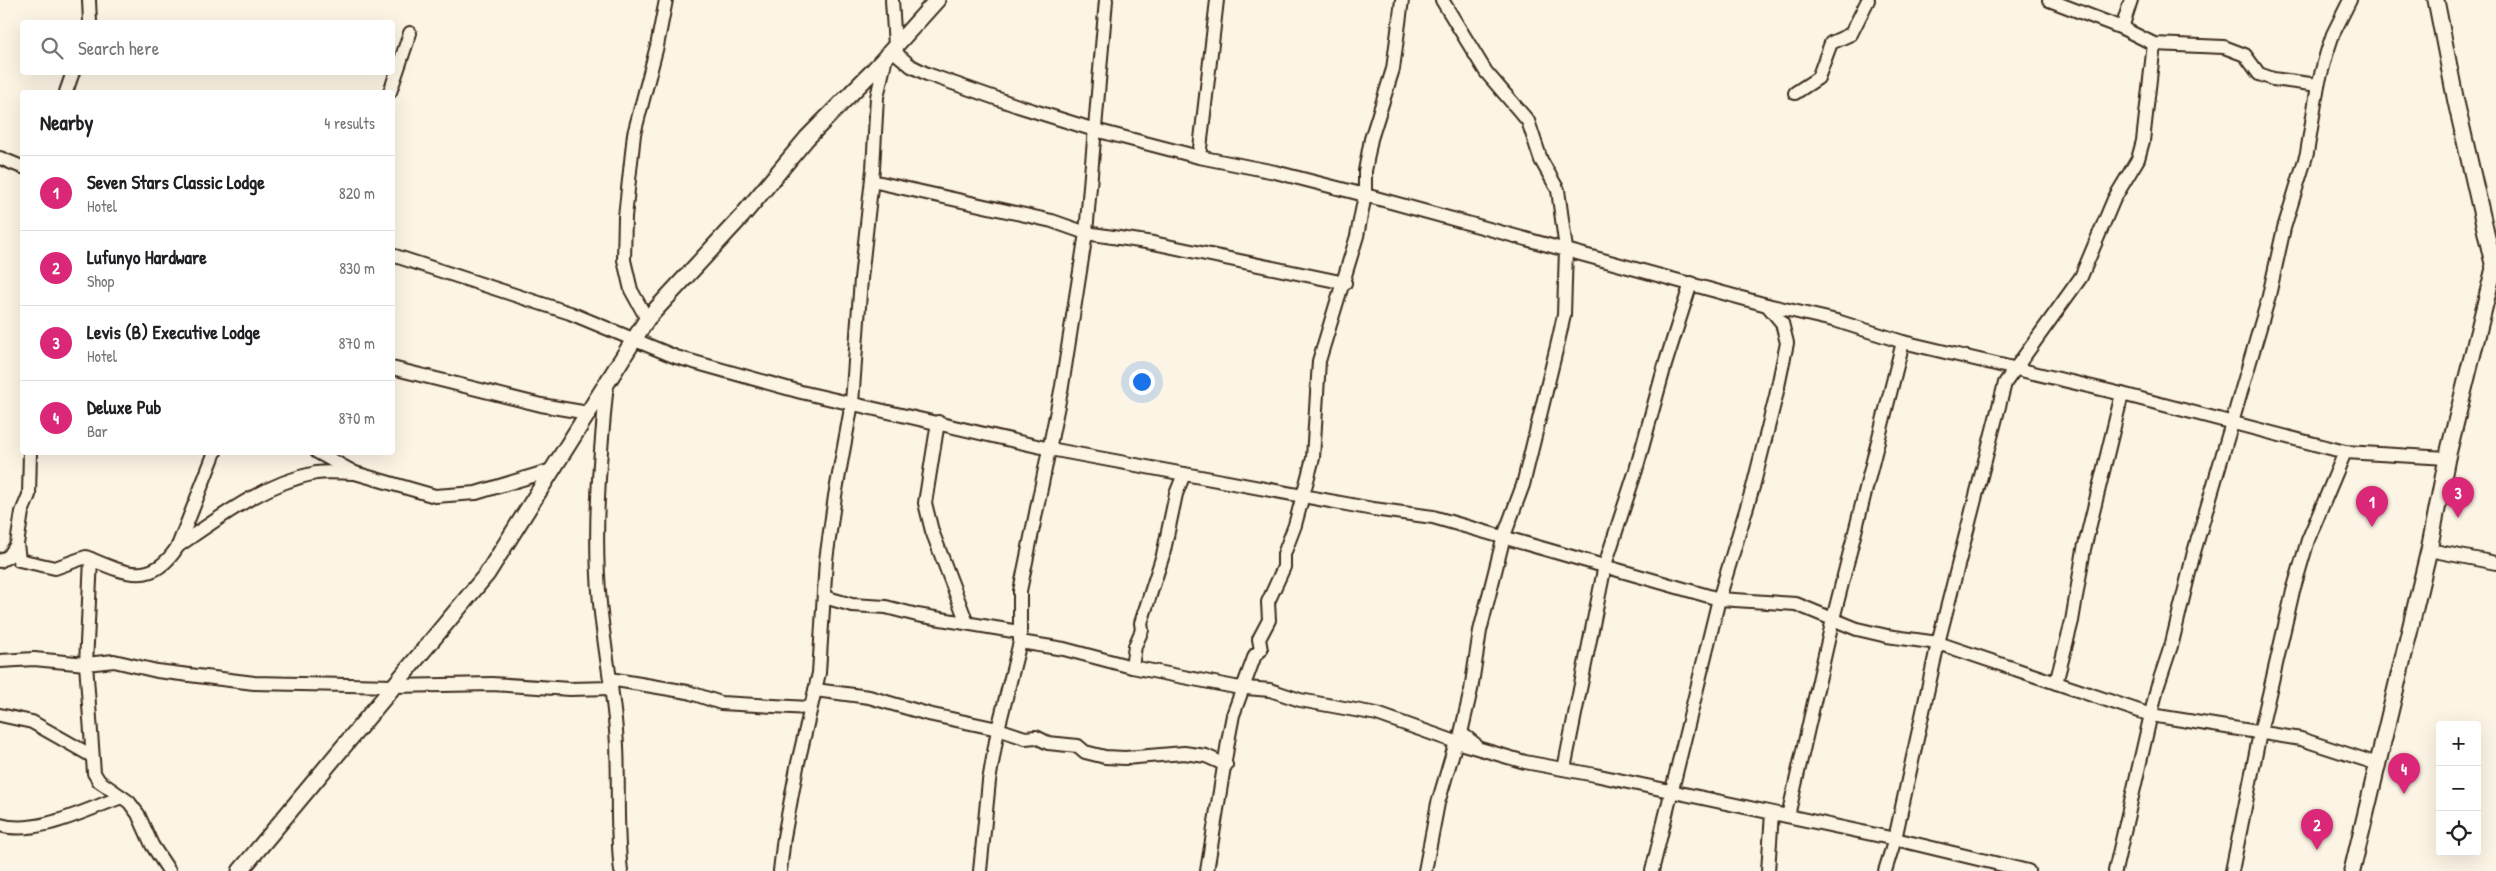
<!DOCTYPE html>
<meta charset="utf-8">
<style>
body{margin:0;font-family:"Patrick Hand",sans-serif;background:#f6f6f6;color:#202124}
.controls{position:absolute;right:15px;bottom:15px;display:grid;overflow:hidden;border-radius:5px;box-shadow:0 5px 20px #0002}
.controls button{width:45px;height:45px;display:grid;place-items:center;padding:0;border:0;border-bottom:1px solid #e0e0e0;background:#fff;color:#202124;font:25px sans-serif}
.you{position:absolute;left:1141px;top:381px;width:18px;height:18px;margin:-12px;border:4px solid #fff;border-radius:50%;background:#1a73e8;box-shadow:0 0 0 8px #1a73e833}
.badge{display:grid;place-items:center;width:32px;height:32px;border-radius:50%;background:#db2777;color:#fff;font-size:16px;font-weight:700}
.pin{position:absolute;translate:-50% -41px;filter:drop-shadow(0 1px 2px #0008)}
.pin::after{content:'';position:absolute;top:26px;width:18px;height:15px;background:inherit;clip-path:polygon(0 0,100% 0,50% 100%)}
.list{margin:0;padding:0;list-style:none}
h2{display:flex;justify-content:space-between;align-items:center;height:65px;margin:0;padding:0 20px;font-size:21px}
h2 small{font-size:16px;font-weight:400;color:#757577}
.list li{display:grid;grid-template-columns:32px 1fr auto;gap:15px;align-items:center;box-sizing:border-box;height:75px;padding:0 20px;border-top:1px solid #e0e0e0}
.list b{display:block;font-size:19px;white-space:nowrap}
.list p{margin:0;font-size:16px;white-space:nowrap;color:#757577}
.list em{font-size:16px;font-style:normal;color:#757577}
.icon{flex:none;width:28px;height:28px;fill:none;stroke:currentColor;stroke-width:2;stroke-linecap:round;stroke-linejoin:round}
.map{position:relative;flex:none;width:2496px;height:871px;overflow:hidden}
.search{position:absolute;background:#fff;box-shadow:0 5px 20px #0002;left:20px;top:20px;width:375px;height:55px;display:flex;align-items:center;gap:12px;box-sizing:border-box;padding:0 18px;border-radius:5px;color:#757577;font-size:19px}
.panel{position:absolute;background:#fff;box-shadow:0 5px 20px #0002;left:20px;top:90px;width:375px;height:365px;border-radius:5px}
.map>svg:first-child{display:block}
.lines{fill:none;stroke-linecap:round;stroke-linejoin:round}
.minor-casing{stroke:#3b2a1e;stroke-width:16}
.tertiary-casing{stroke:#3b2a1e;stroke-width:19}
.minor{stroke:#fcf5e5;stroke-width:12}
.tertiary{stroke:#fcf5e5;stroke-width:15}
</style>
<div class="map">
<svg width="2496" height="871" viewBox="0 0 2496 871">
<rect width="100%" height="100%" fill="#fcf5e5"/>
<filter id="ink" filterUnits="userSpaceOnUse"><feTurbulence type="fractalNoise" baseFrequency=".02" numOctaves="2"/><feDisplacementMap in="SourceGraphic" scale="10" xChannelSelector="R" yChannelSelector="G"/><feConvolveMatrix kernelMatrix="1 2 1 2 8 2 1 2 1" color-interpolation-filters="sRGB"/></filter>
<g filter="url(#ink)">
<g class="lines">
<g class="minor-casing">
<g id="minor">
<path d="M89,0L90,22"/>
<path d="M892,0L895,46L898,55L911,66L927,74L1018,106L1095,130L1199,157L1275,172L1365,195L1767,305L1837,321L1903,342L2122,394L2345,452L2447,458"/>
<path d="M1442,0L1486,72L1528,121L1541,160L1558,190L1566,249L1564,315L1558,342L1523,485L1504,536L1480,631L1471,690L1461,733L1475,744"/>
<path d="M2049,0L2122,28L2154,44L2224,47L2245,55L2259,74L2273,79L2318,85"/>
<path d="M2122,28L2131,0"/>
<path d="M66,92L73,72"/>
<path d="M390,92L410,33"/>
<path d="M1795,93L1818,78L1831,43L1851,34L1868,0"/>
<path d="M1199,157L1217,0"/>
<path d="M0,158L22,167"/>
<path d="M872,181L1052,221L1086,233L1153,243L1345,283"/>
<path d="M392,255L570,313L676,357L801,392L1050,449L1373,509L1433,517L1719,599L1796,604L1857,629L1887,636L1938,643L2151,715L2301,739L2378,764"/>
<path d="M647,319L631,290L624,260L625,217L634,134L657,46L666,0"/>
<path d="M392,368L541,405L588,413"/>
<path d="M607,383C600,455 593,530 600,603C604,650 615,698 617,746C619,788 616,829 621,871"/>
<path d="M938,422L925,503L932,531L967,623"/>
<path d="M30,452L29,495L22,512L17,544L19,560L55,568L86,557C124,573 152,588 178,546L215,452"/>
<path d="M317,452L355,473L435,496L476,493L552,470"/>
<path d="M178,546C220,517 265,483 316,473C329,471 343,473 355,473"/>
<path d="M2429,550L2496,563"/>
<path d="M91,559L86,664L94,773L99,781L129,802L138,814L152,845L169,871"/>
<path d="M0,561L9,556L17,544"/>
<path d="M824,597L852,605L886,607L917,615L1019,632"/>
<path d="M1020,642L1064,649L1132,667L1235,687L1270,690L1300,700L1377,714L1456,742L1525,762L1595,775L1895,839L2028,871"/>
<path d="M0,661L34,659L86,664L114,661L157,671L254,683L394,686L492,684L570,689L611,688"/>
<path d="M1132,667L1135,646L1142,630L1141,623L1163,555L1176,494L1184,474"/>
<path d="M610,679L688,692L721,703L809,708"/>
<path d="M2056,683L2072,621L2084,549L2122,394"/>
<path d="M815,690L869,697L928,714L998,729L1025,738L1036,737L1048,743L1078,746L1085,752L1105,757L1125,758L1184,753L1206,756L1226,765"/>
<path d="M0,715L32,722L92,756"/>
<path d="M1564,769L1605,565L1636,470L1665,365L1691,283"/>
<path d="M1788,816L1833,619L1903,342"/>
<path d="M0,825C37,836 87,809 122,797"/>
<path d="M780,871L784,837L797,767L819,673L826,560L835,496L852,403L861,279L873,169L877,97L886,57"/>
<path d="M980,871L989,781L998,729L1020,642V591L1062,386L1086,233L1106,0"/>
<path d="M1207,871L1229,736L1233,715L1255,655L1261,650L1259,639L1269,620L1268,602L1284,567V554L1295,525L1313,458L1319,361L1357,236L1365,195V171L1371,139L1393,69L1402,0"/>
<path d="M1425,871L1438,803L1456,742"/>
<path d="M1652,871L1719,599L1753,487L1776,396L1787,343L1782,323L1767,305"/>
<path d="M1768,871L1772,813"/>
<path d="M1885,871L1895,839L1938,643L2005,383L2081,277L2114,199L2138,159L2143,141L2154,44"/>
<path d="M2115,871L2157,688L2172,643L2194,552L2268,300L2284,228L2307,153L2318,85L2327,52L2333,34L2350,0"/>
<path d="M2232,871L2260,733L2293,591L2308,540L2345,452"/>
</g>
</g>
<g class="tertiary-casing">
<g id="tertiary">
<path d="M240,871L487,574L647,319L742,216L807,138L872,72L937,0"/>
<path d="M2352,871L2429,550L2447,458L2494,268L2456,102L2436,0"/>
</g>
</g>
<use href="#minor" class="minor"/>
<use href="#tertiary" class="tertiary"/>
</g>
</g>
</svg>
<div class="controls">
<button>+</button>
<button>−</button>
<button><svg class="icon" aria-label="locate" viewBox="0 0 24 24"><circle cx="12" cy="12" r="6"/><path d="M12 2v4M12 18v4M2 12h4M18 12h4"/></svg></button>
</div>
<div class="you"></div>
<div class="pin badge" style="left:2372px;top:527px">1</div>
<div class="pin badge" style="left:2317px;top:850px">2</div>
<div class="pin badge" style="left:2458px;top:518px">3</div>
<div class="pin badge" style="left:2404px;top:794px">4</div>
<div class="search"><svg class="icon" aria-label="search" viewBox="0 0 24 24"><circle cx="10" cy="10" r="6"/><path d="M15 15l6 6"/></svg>Search here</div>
<section class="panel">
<h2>Nearby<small>4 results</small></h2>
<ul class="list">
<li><span class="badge">1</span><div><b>Seven Stars Classic Lodge</b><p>Hotel</p></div><em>820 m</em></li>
<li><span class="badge">2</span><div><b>Lufunyo Hardware</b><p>Shop</p></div><em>830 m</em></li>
<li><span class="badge">3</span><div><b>Levis (B) Executive Lodge</b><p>Hotel</p></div><em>870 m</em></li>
<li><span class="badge">4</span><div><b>Deluxe Pub</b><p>Bar</p></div><em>870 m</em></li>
</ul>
</section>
</div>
